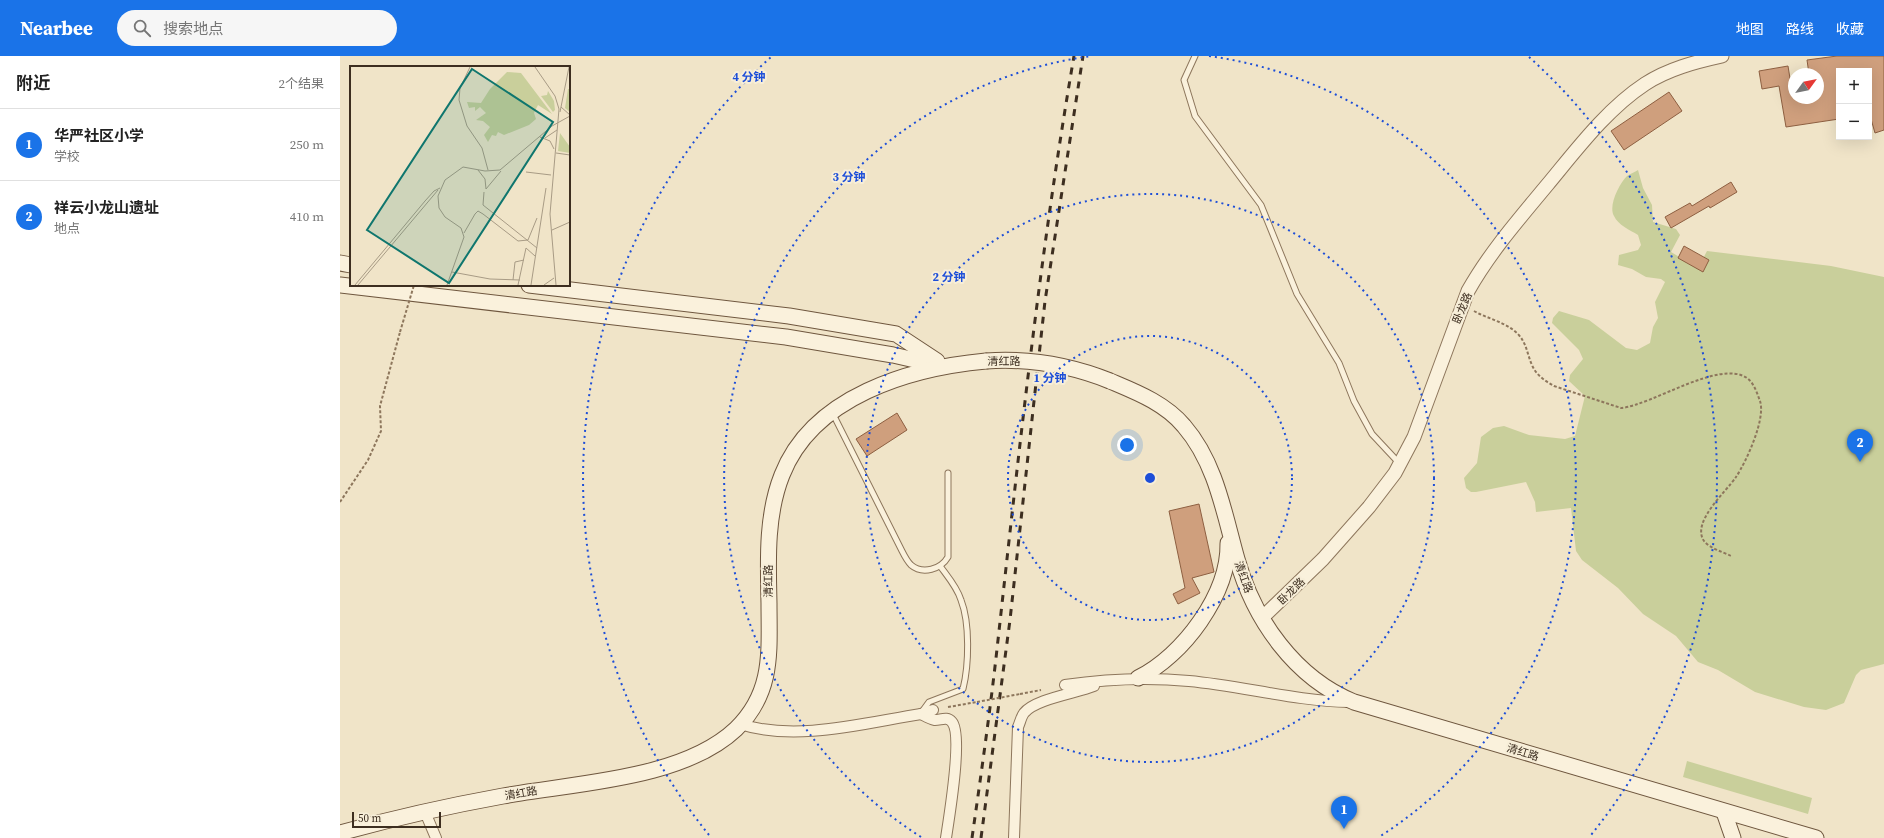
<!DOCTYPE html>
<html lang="zh">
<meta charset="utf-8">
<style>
body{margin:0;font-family:"Source Serif 4","Noto Sans SC",serif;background:#f6f6f6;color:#222}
.controls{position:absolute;right:12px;top:12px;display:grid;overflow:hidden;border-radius:0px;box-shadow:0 4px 16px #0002}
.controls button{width:36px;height:36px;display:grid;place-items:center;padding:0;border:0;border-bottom:1px solid #e0e0e0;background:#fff;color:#222;font:20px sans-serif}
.compass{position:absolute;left:1448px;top:12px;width:36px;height:36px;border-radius:50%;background:#fff;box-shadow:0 4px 16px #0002;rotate:57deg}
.scale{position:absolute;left:12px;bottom:10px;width:89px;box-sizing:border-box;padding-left:4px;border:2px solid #3d2e20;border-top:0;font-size:11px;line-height:14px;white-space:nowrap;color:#3d2e20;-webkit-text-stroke:3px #f7eed8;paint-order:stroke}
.you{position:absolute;left:787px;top:389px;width:14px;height:14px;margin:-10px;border:3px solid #fff;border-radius:50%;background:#1a73e8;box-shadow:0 0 0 6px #1a73e833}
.badge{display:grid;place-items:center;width:26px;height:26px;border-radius:50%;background:#1a73e8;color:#fff;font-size:13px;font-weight:700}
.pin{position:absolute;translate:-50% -33px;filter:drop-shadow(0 1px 2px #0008)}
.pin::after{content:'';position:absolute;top:21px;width:14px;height:12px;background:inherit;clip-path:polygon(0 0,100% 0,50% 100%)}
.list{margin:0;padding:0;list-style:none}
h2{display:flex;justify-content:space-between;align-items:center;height:52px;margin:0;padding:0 16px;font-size:17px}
h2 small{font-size:13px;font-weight:400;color:#767676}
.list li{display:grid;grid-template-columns:26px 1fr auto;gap:12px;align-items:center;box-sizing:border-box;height:72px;padding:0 16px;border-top:1px solid #e0e0e0}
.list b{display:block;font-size:15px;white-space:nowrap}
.list p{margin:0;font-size:13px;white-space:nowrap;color:#767676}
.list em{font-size:13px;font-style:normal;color:#767676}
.icon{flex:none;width:22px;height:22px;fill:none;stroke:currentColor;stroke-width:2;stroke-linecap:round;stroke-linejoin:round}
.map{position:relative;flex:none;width:1544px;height:782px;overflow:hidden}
header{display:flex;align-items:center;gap:24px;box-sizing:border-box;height:56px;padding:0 20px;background:#1a73e8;color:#fff}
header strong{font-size:19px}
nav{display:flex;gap:22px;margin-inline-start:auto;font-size:14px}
.search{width:280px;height:36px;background:#f6f6f6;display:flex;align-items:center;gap:10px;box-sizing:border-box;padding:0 14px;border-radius:22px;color:#767676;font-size:15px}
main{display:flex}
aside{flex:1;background:#fff}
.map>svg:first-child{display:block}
.green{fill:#c9cf9b}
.building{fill:#cf9f7d;stroke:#8d5f41}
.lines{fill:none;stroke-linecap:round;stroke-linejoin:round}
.service-casing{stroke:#8d765c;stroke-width:7}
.minor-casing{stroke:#8d765c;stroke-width:12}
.tertiary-casing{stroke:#8d765c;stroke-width:15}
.secondary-casing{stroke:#6f573f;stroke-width:17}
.path{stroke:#8d765c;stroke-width:2;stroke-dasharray:3 2;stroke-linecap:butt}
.service{stroke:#faf1dc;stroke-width:5}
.minor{stroke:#faf1dc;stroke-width:10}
.tertiary{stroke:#faf1dc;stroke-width:13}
.secondary{stroke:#faf1dc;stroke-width:15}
.rail{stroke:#3d2e20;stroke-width:3;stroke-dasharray:7 7;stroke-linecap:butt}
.secondary-bridge-casing{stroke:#6f573f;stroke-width:17;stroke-linecap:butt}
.path-bridge{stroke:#8d765c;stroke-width:2;stroke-dasharray:3 2;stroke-linecap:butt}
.secondary-bridge{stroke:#faf1dc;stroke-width:15}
.ring{fill:none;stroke:#1d4ed8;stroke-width:2;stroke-dasharray:2 4}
.labels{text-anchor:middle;stroke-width:4;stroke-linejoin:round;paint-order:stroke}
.street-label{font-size:11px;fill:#3d2e20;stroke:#f7eed8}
.inset-road{fill:none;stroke:#a89b85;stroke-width:1}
.view{fill:#0f766e;fill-opacity:0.15;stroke:#0f766e;stroke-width:2}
.inset-edge{fill:none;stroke:#3d2e20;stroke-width:2}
.centre{fill:#1d4ed8;stroke:#f7eed8;stroke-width:2}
.ring-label{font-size:12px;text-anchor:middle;font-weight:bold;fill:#1d4ed8;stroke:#f7eed8;stroke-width:4;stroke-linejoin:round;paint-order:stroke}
</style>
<header>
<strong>Nearbee</strong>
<div class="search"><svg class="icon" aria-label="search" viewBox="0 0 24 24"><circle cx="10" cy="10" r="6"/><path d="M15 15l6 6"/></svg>搜索地点</div>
<nav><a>地图</a><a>路线</a><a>收藏</a></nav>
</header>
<main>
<aside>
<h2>附近<small>2个结果</small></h2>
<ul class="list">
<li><span class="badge">1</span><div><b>华严社区小学</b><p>学校</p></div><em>250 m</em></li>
<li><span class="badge">2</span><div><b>祥云小龙山遗址</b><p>地点</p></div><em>410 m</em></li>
</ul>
</aside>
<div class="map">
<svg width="1544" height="782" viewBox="0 0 1544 782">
<rect width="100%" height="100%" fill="#f0e4c8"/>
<g class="green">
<path d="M1298,114L1303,132L1312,149L1313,166L1336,173L1340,179L1331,196L1358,212L1367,195L1491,210L1544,221V608L1521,614L1516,619L1504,647L1486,654L1464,651L1415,636L1378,614L1358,606L1336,580L1303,558L1278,532L1242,504L1236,495L1231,452L1196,456L1195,446L1186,426L1136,436H1131L1126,432L1124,422L1137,407L1141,381L1153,372L1164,370L1189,379L1225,383L1235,380L1245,340L1229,325L1230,319L1243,303L1239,294L1212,267L1213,262L1219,255L1249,264L1286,292L1297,294L1310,287L1313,271L1318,262L1315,246L1325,226L1321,223L1306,221L1292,213L1278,209L1279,199L1298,194L1301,189L1298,179C1290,174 1278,169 1274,160C1268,150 1279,128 1287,120C1290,118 1295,116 1298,114Z"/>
<path d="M1347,705L1472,742L1468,758L1343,721Z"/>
</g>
<g class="building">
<path d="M1497,0H1544V74L1535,77L1529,56V15H1499V63L1446,71L1439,30L1422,33L1419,15L1448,10L1452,35L1454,34V42H1478V18H1469L1467,4Z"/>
<path d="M1329,36L1342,55L1284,94L1271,75Z"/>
<path d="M1391,126L1397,136L1370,152L1369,150L1331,172L1325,161L1350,147L1352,150Z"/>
<path d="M1344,190L1369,204L1363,216L1338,202Z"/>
<path d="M557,357L567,374L527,400L516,383Z"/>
<path d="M859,448L874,516L852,522L860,537L838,548L833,538L845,532L829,455Z"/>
</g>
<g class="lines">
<g class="service-casing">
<g id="service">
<path d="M855,0L844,24L855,60L921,149L957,238L999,307L1014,345L1032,378L1060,408"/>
<path d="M493,358L562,495C564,499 567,505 571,509C583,519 601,513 608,501V417"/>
<path d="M581,657L589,646L623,633C629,609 630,567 621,544C617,531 608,521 600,510"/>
</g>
</g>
<g class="minor-casing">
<g id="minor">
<path d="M725,629C766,623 807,621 849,625C903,630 955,645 1009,646"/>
<path d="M581,658C585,660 590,663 595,664C601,664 607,660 612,666C623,679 609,762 606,782"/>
<path d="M400,668C456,686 524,667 581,658L593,654"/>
<path d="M85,756L96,782"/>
<path d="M674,782L678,671C680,667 681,661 684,657C695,643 737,637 754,630"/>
</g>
</g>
<g class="tertiary-casing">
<path id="tertiary" d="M923,561L983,503L1029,451L1055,417L1074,381L1128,235C1150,196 1179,163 1208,128C1237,93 1267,53 1305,28C1328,13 1355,6 1382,0"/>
</g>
<g class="secondary-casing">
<g id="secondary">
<path d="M0,207L11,209"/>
<path d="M0,229L446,281L553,299L601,310"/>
<path d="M189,229L449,260L556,278L597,305"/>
<path d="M770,325C796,336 825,347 844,370C876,407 884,457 897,503C914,564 955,622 1014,646L1476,782"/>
<path d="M798,622C843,600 889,538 888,487"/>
<path d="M1384,756L1393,782"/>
<path d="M0,777C54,762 108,750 163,740C233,727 342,724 396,673C434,636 429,595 429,547C428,505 426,459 442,419C473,340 570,312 646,305"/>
</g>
</g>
<g class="path">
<path d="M1134,255C1148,263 1166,266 1178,278C1187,288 1187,298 1192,309C1196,319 1205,325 1214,330L1281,352C1313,349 1379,303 1407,322C1414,327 1417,337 1420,345C1426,363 1406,406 1396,421C1386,436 1351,466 1364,485C1369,492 1383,496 1391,500"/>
<path d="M0,446L28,404L41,375L40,350L60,276"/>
<path d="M680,638L701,634"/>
<path d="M608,651L637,646"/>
</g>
<use href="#service" class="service"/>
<use href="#minor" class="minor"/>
<use href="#tertiary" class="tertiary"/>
<use href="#secondary" class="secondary"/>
<g class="rail">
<path d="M632,782C641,719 650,656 657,593C679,395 700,197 734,0"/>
<path d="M641,782L670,564L705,245L743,0"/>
</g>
<g class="secondary-bridge-casing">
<path id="secondary-bridge" d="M646,305C689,302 730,309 770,325"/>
</g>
<g class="path-bridge">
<path d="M60,276L74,229"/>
<path d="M637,646L680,638"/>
</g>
<use href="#secondary-bridge" class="secondary-bridge"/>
</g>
<g class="ring">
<circle cx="810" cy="422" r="142"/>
<circle cx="810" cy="422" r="284"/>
<path d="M581 781A426 426 0 0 1 751 0M869 0A426 426 0 0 1 1039 781"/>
<path d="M369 779A567 567 0 0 1 431 1M1189 1A567 567 0 0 1 1251 779"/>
</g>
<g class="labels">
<g class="street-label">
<text transform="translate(1122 252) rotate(-67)" y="4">卧龙路</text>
<text x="664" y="309">清红路</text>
<text transform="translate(904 521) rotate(70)" y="4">清红路</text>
<text transform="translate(428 525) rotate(-90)" y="4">清红路</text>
<text transform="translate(951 535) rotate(-44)" y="4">卧龙路</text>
<text transform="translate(1183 696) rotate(17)" y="4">清红路</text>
<text transform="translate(181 737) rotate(-10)" y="4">清红路</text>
</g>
</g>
<g transform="translate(10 10)">
<rect width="220" height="220" fill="#f0e4c8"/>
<path d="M157,6L171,7L202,48L188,39L184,47L186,53L179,59L154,69L148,66L146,70L142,69L138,76L134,69L140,61L133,55L126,54L136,47L130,41L125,45V41L119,42L117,36L131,37L140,23ZM218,23H220V46L215,42ZM198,25L204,35L205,44L203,46L191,30L197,29ZM210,67L220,81V87L208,85Z" fill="#c9cf9b"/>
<path class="inset-road" d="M120,1L110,22L109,34L117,60L132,82L138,104M185,1L205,30L209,43L200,148L206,219M211,41L220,49M210,46L219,1M190,71L200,75L204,83M195,72L207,64M206,87L220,89M128,104L135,113L136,123M176,106L201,109M136,123L151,105M134,126L133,139L187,182M125,148L128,145L133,148L168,175L178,174L187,152M202,164L220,156M114,167L125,148M102,206L140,213L170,214M163,214L165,196L174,194M5,219L75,135L84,125L90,122M8,219L88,124M97,219L114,171L111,162L95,151L89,142L88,130L95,114L113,101L135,105L150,104L202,60L220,50M168,219L176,182L185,190M181,219L196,122M194,219L204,212"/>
<path class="view" d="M122,3L203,56L99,217L17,164Z"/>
<rect width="220" height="220" class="inset-edge"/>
</g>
<circle cx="810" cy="422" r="6" class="centre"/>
<g class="ring-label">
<text x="409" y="25">4 分钟</text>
<text x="509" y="125">3 分钟</text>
<text x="609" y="225">2 分钟</text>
<text x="710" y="326">1 分钟</text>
</g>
</svg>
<div class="controls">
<button>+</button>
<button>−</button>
</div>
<svg class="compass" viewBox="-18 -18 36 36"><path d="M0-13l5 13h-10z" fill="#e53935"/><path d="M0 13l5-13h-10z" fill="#767676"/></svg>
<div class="scale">50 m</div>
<div class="you"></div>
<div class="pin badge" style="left:1004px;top:773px">1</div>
<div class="pin badge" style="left:1520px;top:406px">2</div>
</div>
</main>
